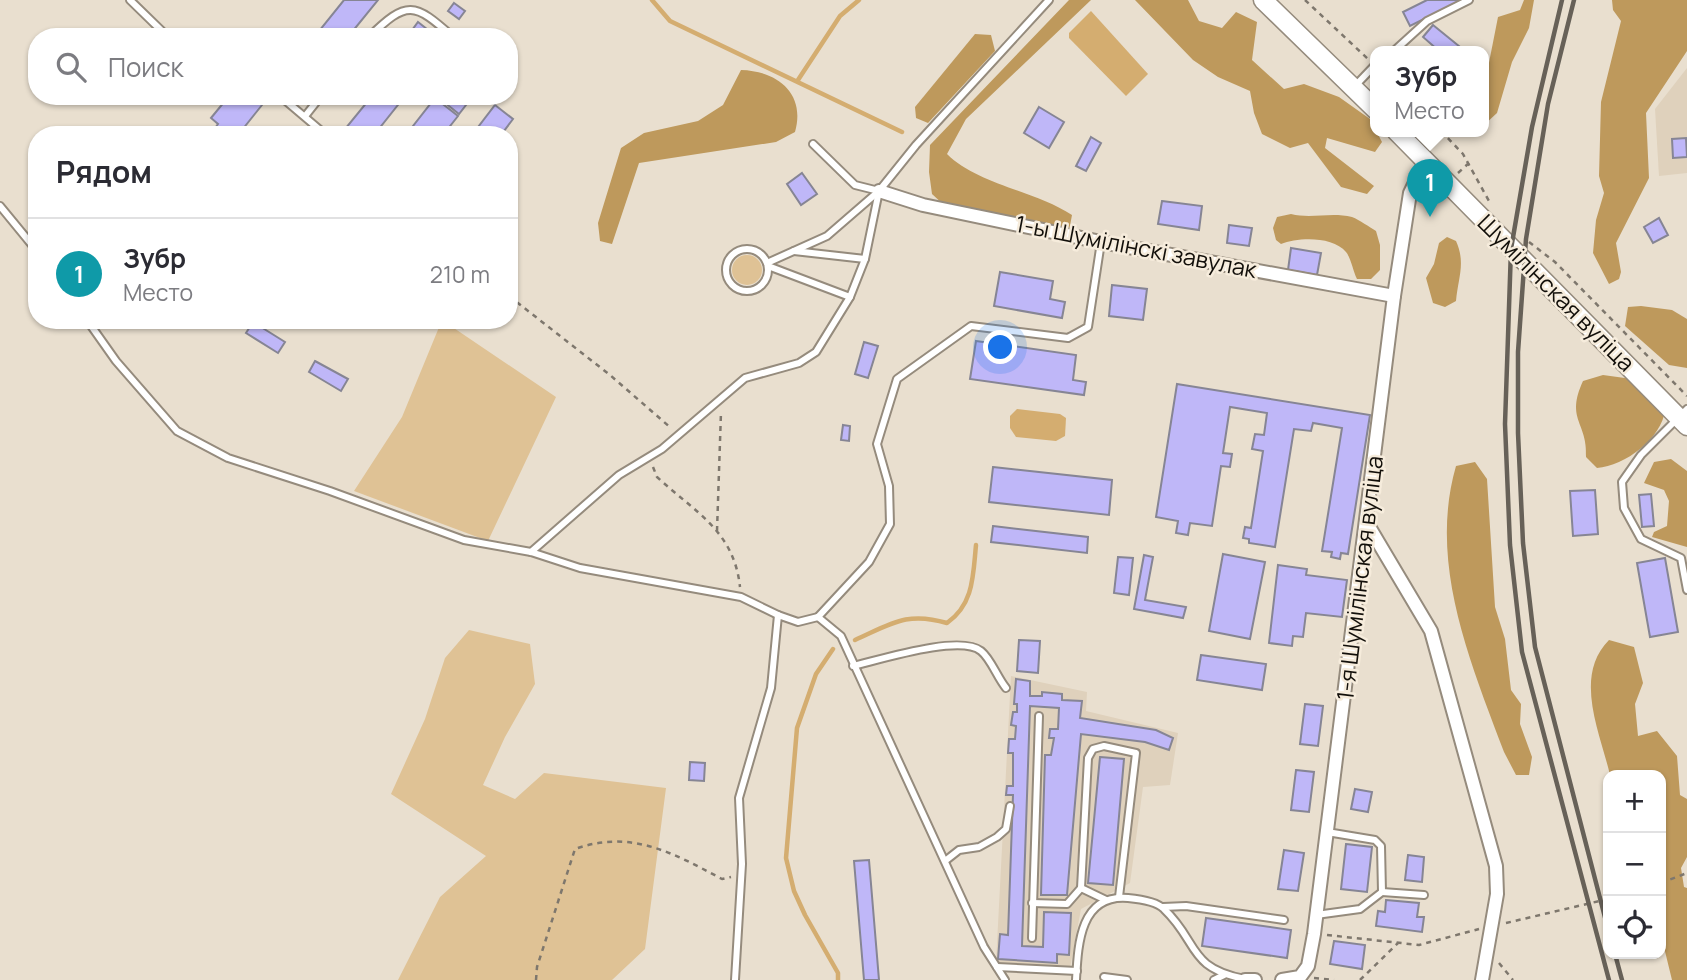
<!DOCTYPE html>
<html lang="ru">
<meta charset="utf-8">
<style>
body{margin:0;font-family:Manrope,sans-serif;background:#f2f2f3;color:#2b2b33}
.controls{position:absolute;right:21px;bottom:21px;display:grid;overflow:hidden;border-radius:14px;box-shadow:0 2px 5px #0004}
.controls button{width:63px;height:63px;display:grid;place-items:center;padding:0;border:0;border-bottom:2px solid #e1e1e2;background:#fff;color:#2b2b33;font:35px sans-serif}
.you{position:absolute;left:1001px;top:348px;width:24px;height:24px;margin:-18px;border:5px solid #fff;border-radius:50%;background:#1a73e8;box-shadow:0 0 0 10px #1a73e833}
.badge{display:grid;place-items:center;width:46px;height:46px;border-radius:50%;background:#6e50ca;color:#fff;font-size:23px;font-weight:700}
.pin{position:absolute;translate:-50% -58px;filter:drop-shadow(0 2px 4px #0008)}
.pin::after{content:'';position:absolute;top:37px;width:24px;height:21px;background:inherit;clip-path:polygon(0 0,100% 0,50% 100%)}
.popup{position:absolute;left:1370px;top:46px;width:119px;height:91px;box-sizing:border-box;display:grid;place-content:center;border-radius:14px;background:#fff;filter:drop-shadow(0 2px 5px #0005);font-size:23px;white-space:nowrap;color:#7c7c81}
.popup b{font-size:26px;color:#2b2b33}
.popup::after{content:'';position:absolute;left:50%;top:100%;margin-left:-14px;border:14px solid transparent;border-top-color:#fff}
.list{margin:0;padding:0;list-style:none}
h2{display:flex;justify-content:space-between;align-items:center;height:91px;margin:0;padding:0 28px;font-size:30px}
h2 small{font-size:23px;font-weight:400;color:#7c7c81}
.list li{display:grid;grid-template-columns:46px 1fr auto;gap:21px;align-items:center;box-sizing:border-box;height:112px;padding:0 28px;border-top:2px solid #e1e1e2}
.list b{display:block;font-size:26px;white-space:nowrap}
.list p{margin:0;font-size:23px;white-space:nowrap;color:#7c7c81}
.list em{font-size:23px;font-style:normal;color:#7c7c81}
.icon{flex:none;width:38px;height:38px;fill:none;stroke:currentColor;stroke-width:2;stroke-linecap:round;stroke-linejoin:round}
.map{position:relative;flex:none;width:1687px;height:980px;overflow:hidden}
.search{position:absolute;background:#fff;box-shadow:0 2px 5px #0004;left:28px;top:28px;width:490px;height:77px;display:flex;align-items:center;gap:18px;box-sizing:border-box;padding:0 24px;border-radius:28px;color:#7c7c81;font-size:26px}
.panel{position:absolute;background:#fff;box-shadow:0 2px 5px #0004;left:28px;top:126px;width:490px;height:203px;border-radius:28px}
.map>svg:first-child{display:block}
.built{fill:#dfd1bc}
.green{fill:#dfc295}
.forest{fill:#be995c}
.water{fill:#d4ad70}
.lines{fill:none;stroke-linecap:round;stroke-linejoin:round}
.stream{stroke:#d4ad70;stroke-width:4.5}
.building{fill:#bfb7f8;stroke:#868594;stroke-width:2}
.lane-casing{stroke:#958b7d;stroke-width:10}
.street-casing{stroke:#958b7d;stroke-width:16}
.secondary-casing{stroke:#958b7d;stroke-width:21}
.path{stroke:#7e776d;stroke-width:2.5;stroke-dasharray:5 5;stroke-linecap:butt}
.lane{stroke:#fff;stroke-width:6}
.street{stroke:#fff;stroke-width:12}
.secondary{stroke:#fff;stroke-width:18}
.rail{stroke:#676158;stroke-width:4.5}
.labels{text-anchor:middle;stroke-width:5;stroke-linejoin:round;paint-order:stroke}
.street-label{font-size:23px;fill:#120f0a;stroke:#f6ecdc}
</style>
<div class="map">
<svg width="1687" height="980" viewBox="0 0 1687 980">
<rect width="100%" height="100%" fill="#e9dfcf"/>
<g class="built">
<path d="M1687,68V173L1659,176L1655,109Z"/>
<path d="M1011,676L1087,692L1086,711L1178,733L1170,785L1143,787L1130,883L1081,909L1070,968L996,963Z"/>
</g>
<g class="green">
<circle cx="747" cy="270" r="15"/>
<path d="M442,320L556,397L488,541L354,491L402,417Z"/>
<path d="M469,630L530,644L535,684L505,737L483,785L515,799L544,773L666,788L645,949L612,980H398L440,897L486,856L391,794L425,719L445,658Z"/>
</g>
<g class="forest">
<path d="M1069,0H1091L966,119L947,154C977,184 1035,191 1072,215L1069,231L945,206L932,194L929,172L930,145Z"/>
<path d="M1135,0H1188L1199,21L1222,28L1236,12L1257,22L1252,60L1284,89L1304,84L1339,97L1370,119L1382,142L1375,152L1327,138L1325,148L1374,186L1367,194L1341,187L1308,143L1290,148L1262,134L1254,113L1250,91L1218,77L1193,60Z"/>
<path d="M1524,0H1534L1529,28L1512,62L1497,113L1484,125V88L1498,17L1520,10Z"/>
<path d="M1612,0H1687V51L1646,113L1649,178L1616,243L1621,272L1619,279L1609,284L1593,253L1596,220L1604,193L1599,176L1601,102L1621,21L1613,10Z"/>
<path d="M975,34L991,35L995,51L928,123L916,118L915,107Z"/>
<path d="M741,70C777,71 806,93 795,132L776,142L639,163L612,244L600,241L598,223L621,148L644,133L698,121L723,105Z"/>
<path d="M1291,214C1311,219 1331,212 1352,217C1360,220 1369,227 1376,231L1380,245V270L1371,279H1357C1353,271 1351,258 1346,252C1333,236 1298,237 1281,244L1276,240L1273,228L1277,217Z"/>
<path d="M1447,237L1456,241C1466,263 1458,278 1456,301L1445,307L1433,303L1426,278L1434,264L1439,243Z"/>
<path d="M1641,306L1672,310L1687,319V368L1669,365L1625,326L1628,307Z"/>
<path d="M1603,375L1632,379L1665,410C1662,438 1625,466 1597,468L1586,457C1588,422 1565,420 1583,381Z"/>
<path d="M1671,459L1687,471V547L1652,537L1654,532L1667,526L1669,501L1664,490L1644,483L1654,462Z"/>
<path d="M1475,462L1487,479L1495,607L1505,639L1511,690L1521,704L1520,724L1532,757L1529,775H1516L1504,752C1470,661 1428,563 1456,466Z"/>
<path d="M1609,640L1634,647L1643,683L1635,704L1638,736L1657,731L1677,756L1680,795L1687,799V857L1681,868L1684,887L1687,888V980H1672L1661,935V775H1610C1600,732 1573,676 1609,640Z"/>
</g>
<g class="water">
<path d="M1091,11L1148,74L1126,96L1069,38V33Z"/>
<path d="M1017,409L1060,414L1066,418L1065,436L1056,441L1016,437L1010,428V416Z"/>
</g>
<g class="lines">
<g class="stream">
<path d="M652,0L670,21L902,132"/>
<path d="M798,80L840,16L859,0"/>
<path d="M855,640C891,624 907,611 947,623C974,604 973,575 976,545"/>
<path d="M833,649L816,674L797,728L786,858L794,891L805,915L838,973V980"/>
</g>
</g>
<g class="building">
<path d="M344,0H378L348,37H326L319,31Z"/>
<path d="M1427,0H1462L1410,26L1403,12Z"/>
<path d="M454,3L465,11L459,19L448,11Z"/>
<path d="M418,22L437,37H414L410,33Z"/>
<path d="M1433,25L1465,51H1439L1423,37Z"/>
<path d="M229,96H251L262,105L238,135H210L218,124L211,118Z"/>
<path d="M372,96H405L374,135H353L345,129Z"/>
<path d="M441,96H463L460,101L466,105L459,114L439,98Z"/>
<path d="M435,98L458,116L443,135H406Z"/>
<path d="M495,105L513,119L501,135H472Z"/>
<path d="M1039,107L1064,122L1049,148L1024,133Z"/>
<path d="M1091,137L1101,143L1086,171L1076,166Z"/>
<path d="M1686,138L1687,157L1673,158L1672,139Z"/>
<path d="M802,173L817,194L801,205L787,184Z"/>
<path d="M1162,201L1202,206L1199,230L1158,224Z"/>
<path d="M1659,218L1668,235L1653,243L1644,227Z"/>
<path d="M1229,225L1252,228L1249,246L1227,243Z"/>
<path d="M1291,248L1321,253L1317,275L1288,270Z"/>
<path d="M1000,272L1053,281L1050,299L1065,302L1062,318L994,306Z"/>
<path d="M1112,285L1147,289L1143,320L1109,316Z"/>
<path d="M253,322L285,342L278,353L246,333Z"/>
<path d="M976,341L1076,355L1073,380L1086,382L1084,395L970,379Z"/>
<path d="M864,342L878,346L868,378L855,374Z"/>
<path d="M315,361L348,379L341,391L309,372Z"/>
<path d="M1177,384L1370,415L1348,554L1341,553L1340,559L1331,557L1332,552L1322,551L1342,428L1313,423L1311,431L1294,429L1275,547L1249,543V539L1243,538L1245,527L1251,528L1263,451L1252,449L1255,434L1264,435L1267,413L1230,407L1223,453L1232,454L1230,467L1221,466L1212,526L1190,523L1188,535L1176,533L1178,521L1156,517Z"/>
<path d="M843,425L850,426L849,441L841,440Z"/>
<path d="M993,467L1112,480L1109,515L989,502Z"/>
<path d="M1595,490L1598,534L1573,536L1570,491Z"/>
<path d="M1651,494L1654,526L1642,527L1639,495Z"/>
<path d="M993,526L1088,537L1087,553L991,542Z"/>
<path d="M1223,554L1265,562L1250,639L1209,631Z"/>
<path d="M1144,555L1153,557L1145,600L1186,607L1183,618L1134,609Z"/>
<path d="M1118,557L1133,558L1129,595L1114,593Z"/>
<path d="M1665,558L1678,632L1650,637L1637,563Z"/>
<path d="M1278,565L1307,569L1306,575L1347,580L1342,617L1306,613L1303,637L1293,636L1292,646L1269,643Z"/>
<path d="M1019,640L1040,641L1038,673L1017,671Z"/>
<path d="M1201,655L1266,664L1262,690L1197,680Z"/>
<path d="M1016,679L1030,681V696H1042V692L1062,694V700L1082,701L1080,718L1156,730L1173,738L1169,750L1145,742L1081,734L1067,895H1041L1045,755H1051L1054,738H1049L1050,729H1058L1059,708L1030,706L1022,946L1043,947L1044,912L1071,913L1069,955L1057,954V963L998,959L1000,934L1008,935L1013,795H1006L1007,786H1013V753H1008L1009,739H1015L1016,726L1011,725L1013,712H1017V704H1014Z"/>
<path d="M1305,704L1323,706L1318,746L1300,744Z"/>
<path d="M1100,757L1124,759L1113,885L1088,883Z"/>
<path d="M690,762L705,763L704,781L689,780Z"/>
<path d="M1296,770L1314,772L1309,812L1291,810Z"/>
<path d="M1355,789L1372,792L1368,812L1351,809Z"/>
<path d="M1346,844L1372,847L1367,892L1341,889Z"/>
<path d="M1284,850L1304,853L1298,891L1278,889Z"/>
<path d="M1408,855L1424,857L1422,882L1405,880Z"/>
<path d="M869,860L879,980H864L854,861Z"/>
<path d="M1386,900L1419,903L1417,917H1424L1422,932L1376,926L1378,911L1385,912Z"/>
<path d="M1206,918L1291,930L1287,958L1202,946Z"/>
<path d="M1334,941L1365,945L1362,969L1330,964Z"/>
</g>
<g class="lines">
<g class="lane-casing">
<g id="lane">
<path d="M130,0L168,37"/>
<path d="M369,37C407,0 414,2 453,37"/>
<path d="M1394,51L1427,21L1469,0"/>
<path d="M1355,86L1376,64"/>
<path d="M280,96L326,135"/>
<path d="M306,115L321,96"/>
<path d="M813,144L855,185L879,191"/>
<path d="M0,206L37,251"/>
<circle cx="747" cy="270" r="21"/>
<path d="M794,251L865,259"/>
<path d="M767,263L827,236L879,191L916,145L1049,0"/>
<path d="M768,266L850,297"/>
<path d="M87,320L116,361L177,431L228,458L330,491L464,540L531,552L580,568L741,597L778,615"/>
<path d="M1687,409L1641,455L1622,482L1624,508L1641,539L1681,558L1687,590"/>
<path d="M531,552L619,475L662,449L745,378L799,363L816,352L850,297L865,259L879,191"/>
<path d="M818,617L841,636L984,947L1005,980"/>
<path d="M853,666C879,660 960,634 981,651C991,659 997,677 1006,688"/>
<path d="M945,861L959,850L979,847L997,837L1006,829L1010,806"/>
<path d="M1382,892L1424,895"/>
<path d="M1106,900L1081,888L1088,758L1093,749L1104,746L1136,753L1119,897"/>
<path d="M1032,903L1067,904L1081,888"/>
<path d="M1163,907L1186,906L1284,920"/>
<path d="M1316,915L1360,909L1382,892L1381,846L1375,840L1327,832"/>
<path d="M1032,938L1039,716"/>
<path d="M997,967L1077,971"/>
<path d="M1104,977L1127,980"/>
<path d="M735,980L742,864L739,798L771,688L778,615L798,622L818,617L869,562L890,524L889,486L877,444L897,379L971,326L1068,338L1088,327L1101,242"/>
<path d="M1076,980C1078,944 1080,894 1128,898C1139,899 1156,901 1164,909C1199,942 1187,968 1245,979"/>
<path d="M1214,980L1224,975"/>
</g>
</g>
<g class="street-casing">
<g id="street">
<path d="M879,191L923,205L1101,242L1394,296"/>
<path d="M1368,525L1431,631L1496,866L1497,894L1482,980"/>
<path d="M1245,980H1255"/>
<path d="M1282,980L1300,977L1308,966L1314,934L1394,296L1410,193L1425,162"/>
</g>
</g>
<g class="secondary-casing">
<g id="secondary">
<path d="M1263,0L1376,110"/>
<path d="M1396,131L1687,426"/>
</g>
</g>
<g class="path">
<path d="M1305,0L1368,59"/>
<path d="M1441,131L1463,154L1489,201"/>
<path d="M1458,173L1469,163"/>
<path d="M1529,242L1555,262L1687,396"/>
<path d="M509,296L610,375L671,428"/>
<path d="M653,467L657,477C696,513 734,531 740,587"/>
<path d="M717,531L721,412"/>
<path d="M1661,883L1687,873"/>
<path d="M1506,923L1608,899"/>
<path d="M1327,935L1419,945L1479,929"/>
<path d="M1499,963L1513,980"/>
<path d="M1314,978L1334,980"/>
<path d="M536,980L537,967L575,849C631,829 673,853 722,879L731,877"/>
<path d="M1360,980L1398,943"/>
</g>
<use href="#lane" class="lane"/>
<use href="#street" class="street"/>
<use href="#secondary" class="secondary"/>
<g class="rail">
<path d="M1562,0L1532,127L1511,249L1505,424L1510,545L1522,652L1609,980"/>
<path d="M1574,0L1548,104L1526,239L1518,352V433L1523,543L1535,647L1608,929"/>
<path d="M1615,954L1622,980"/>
</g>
</g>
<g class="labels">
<g class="street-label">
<text transform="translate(1136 247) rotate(11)" y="8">1-ы Шумілінскі завулак</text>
<text transform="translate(1556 293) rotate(45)" y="8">Шумілінская вуліца</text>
<text transform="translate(1360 578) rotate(-83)" y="8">1-я Шумілінская вуліца</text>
</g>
</g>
</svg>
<div class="controls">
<button>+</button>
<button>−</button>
<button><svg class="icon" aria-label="locate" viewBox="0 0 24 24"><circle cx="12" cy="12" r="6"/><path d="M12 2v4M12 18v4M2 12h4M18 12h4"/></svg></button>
</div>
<div class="you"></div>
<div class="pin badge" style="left:1430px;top:217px;background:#0f9aa8">1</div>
<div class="popup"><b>Зубр</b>Место</div>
<div class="search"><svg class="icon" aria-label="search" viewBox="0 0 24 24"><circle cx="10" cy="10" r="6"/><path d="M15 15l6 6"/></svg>Поиск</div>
<section class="panel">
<h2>Рядом<small></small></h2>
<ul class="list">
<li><span class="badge" style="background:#0f9aa8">1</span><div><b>Зубр</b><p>Место</p></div><em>210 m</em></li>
</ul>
</section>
</div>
